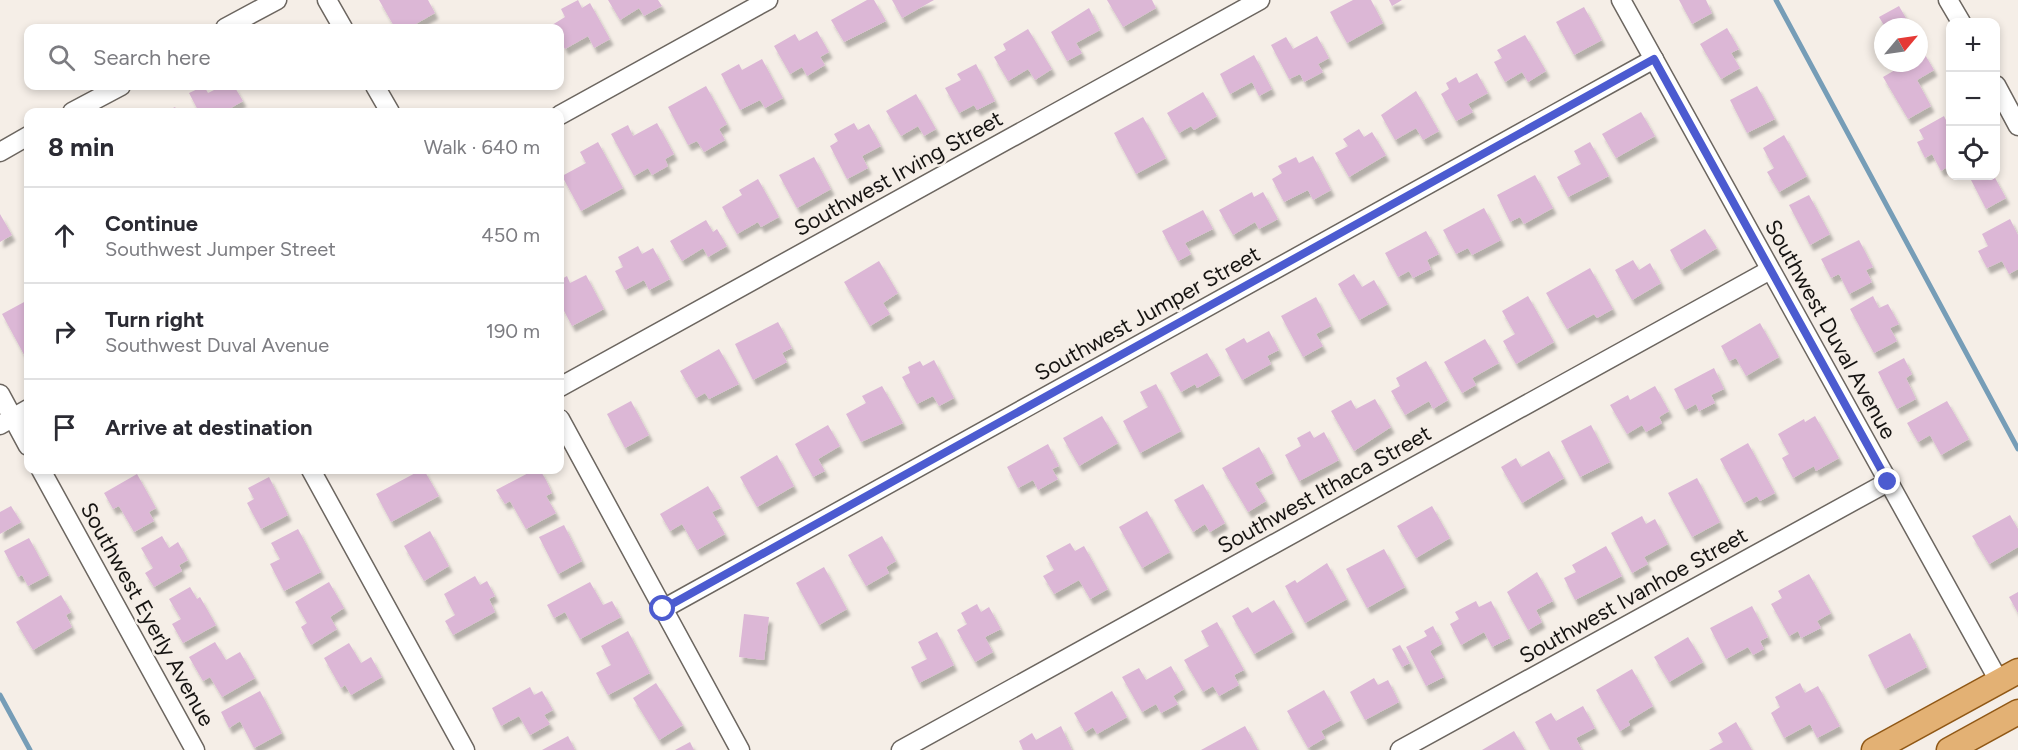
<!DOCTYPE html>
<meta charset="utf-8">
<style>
body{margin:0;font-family:Figtree,sans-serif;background:#f2f2f3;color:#2b2b33}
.controls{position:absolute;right:18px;top:18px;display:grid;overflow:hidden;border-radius:12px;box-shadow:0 3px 9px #0003}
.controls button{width:54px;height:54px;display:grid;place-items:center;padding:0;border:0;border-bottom:2px solid #e1e1e2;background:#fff;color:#2b2b33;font:30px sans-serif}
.compass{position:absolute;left:1874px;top:18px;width:54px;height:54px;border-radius:50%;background:#fff;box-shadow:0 3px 9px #0003;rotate:61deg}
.stop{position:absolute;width:18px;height:18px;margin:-14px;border:4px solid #4c5bd0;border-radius:50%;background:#fff}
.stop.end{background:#4c5bd0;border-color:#fff;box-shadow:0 2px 6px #0008}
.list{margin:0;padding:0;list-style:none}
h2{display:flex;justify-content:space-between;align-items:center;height:78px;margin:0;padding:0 24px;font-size:26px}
h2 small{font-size:20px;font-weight:400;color:#7c7c81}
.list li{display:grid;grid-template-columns:39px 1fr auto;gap:18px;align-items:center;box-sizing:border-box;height:96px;padding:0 24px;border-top:2px solid #e1e1e2}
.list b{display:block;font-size:22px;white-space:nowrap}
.list p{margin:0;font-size:20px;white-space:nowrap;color:#7c7c81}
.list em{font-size:20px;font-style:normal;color:#7c7c81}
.icon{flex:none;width:33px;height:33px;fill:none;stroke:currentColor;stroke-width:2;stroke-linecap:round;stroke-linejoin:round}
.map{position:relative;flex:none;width:2018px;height:750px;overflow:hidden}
.search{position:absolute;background:#fff;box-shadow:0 3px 9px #0003;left:24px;top:24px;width:540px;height:66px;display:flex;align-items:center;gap:15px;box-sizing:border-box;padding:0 21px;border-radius:12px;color:#7c7c81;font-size:22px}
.panel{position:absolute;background:#fff;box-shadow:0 3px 9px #0003;left:24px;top:108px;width:540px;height:366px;border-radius:12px}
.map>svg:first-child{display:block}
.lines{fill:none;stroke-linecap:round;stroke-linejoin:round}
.stream{stroke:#769db7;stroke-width:5}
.building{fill:#dcb7d6;filter:url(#shadow)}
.minor-casing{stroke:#6c6660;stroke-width:21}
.major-casing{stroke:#905816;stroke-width:27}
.minor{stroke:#fff;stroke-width:18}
.major{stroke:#e3b174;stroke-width:24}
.route{stroke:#4c5bd0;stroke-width:8}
.labels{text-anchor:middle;stroke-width:5;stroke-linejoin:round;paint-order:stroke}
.street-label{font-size:22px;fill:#161412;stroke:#f5eee7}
</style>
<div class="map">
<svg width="2018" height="750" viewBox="0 0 2018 750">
<defs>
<filter id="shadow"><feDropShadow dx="3.5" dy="6" stdDeviation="1.5" flood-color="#0004"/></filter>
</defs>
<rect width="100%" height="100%" fill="#f5eee7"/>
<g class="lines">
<g class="stream">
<path d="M1776,0L2018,449"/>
<path d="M0,695L30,750"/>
</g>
</g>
<g class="building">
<path d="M379,0H428L435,13L414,25L416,28H395Z"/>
<path d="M578,0L582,8L590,3L610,39L594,48L588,36L565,49L560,39V28H554L552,25L565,17L561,9Z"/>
<path d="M608,0H658L662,6L644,16L639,8L620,20Z"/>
<path d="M867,0H874L886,21L844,42L831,20Z"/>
<path d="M892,0H934L902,18Z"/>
<path d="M1107,0H1152L1156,8L1123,27Z"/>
<path d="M1353,0H1371L1383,23L1347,43L1330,12Z"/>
<path d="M1389,0H1402L1392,6Z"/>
<path d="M1679,0H1706L1712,13L1692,24Z"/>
<path d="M1899,6L1911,27H1885L1879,17Z"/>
<path d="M1584,7L1602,40L1574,55L1556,22Z"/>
<path d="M1089,8L1100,30L1076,43L1082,53L1067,61L1051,32Z"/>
<path d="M1727,28L1739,49L1731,53L1740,68L1721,79L1700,44Z"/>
<path d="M1028,29L1052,69L1035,80L1028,69L1008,81L994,57L1006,50L1003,44Z"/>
<path d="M817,31L829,52L820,57L825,65L807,76L802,67L790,74L774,46L795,34L799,41Z"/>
<path d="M1525,35L1546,71L1528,82L1522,72L1505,82L1494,62L1502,58L1497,50Z"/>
<path d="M1317,36L1329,58L1318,64L1323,72L1304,82L1300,74L1289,79L1271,45L1286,37L1293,49Z"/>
<path d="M1924,53L1934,70L1917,80L1931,106L1908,119L1883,77L1907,63H1919V56Z"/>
<path d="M1254,55L1272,89L1259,96L1252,82L1230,94L1220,74Z"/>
<path d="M762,59L783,98L765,108L760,100L740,110L721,74L739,64L742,70Z"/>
<path d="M976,64L995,101L977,110L974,105L959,113L945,88L961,80L957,74Z"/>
<path d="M1477,73L1488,93L1468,104L1473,112L1456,121L1441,94L1449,89L1446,83L1456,77L1459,83Z"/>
<path d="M204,86L208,93L222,86H234L243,101L229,109L231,112H199L189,93Z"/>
<path d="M706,86L727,124L719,129L725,140L704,152L697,141L688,145L668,107Z"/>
<path d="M1757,86L1775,119L1747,133L1730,100Z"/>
<path d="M1416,91L1439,131L1423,140L1416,128L1395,140L1381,115Z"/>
<path d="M1203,92L1217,116L1194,130L1191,126L1179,133L1167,113Z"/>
<path d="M916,94L936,129L924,136L918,126L901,136L886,111Z"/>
<path d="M175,107L178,112H165Z"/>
<path d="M1641,112L1655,136L1616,158L1602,134Z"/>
<path d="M1944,116L1950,128V165L1941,171L1932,154L1925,158L1917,142L1924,139L1919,130Z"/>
<path d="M1143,117L1166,158L1136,174L1114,133Z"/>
<path d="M657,123L674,154L665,159L668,166L652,175L648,168L634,176L611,134L628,125L633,136Z"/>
<path d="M854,123L858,130L869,124L881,146L862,156L868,168L847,179L830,146L838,141L834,134Z"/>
<path d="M1359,129L1364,137L1372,132L1386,155L1349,177L1335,153L1348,146L1343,139Z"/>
<path d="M1784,135L1807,176L1779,192L1767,172L1774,168L1763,148Z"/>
<path d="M598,142L623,188L581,211L562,176L586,163L580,152Z"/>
<path d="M1590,142L1609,176L1568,197L1557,177L1581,164L1574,151Z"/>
<path d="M1313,156L1331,190L1313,200L1308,190L1284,202L1272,179L1282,173L1278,166L1296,157L1299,163Z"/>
<path d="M814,157L831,189L797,208L779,175Z"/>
<path d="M1535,175L1553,208L1524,224L1520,217L1510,222L1497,195Z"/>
<path d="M1980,176H1994L2006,198L1986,209L1971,180Z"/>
<path d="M758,179L779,217L761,227L758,222L737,234L722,207L742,195L739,190Z"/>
<path d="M1252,192L1254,197L1263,192L1278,219L1259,229L1255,222L1233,235L1219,210Z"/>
<path d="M1809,195L1830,234L1810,245L1789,205Z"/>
<path d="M1484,208L1501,240L1472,255L1468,248L1456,254L1443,230Z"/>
<path d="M1203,210L1213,229L1185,243L1191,254L1178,261L1162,231Z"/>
<path d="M0,214L12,235L0,242Z"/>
<path d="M2010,219L2018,235V269L2009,274L2002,261L1987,268L1978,251L1988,246L1982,234Z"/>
<path d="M706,220L713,232L717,229L727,246L708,257L703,248L682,261L670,241Z"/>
<path d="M1705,229L1717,248L1681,270L1670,250Z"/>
<path d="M1426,231L1439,254L1427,260L1431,269L1413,278L1409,271L1398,277L1385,253Z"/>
<path d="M1859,240L1873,267L1866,270L1872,282L1849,294L1839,274L1831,278L1821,259Z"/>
<path d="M638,246L642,254L653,248L670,279L649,290L644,280L625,290L615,271L623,267L618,257Z"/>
<path d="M1633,260L1639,270L1650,263L1661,283L1632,300L1615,270Z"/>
<path d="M879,261L898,293L883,303L890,314L870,326L844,282Z"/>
<path d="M1590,268L1613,309L1597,318L1594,314L1567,329L1546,293Z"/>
<path d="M1354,274L1362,287L1374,280L1388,304L1359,320L1338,284Z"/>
<path d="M586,275L604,309L572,326L560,303V280L567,276L570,283Z"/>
<path d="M1528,296L1554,342L1516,364L1503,341L1515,334L1502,311Z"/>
<path d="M1873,296L1879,308L1888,304L1899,324L1890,328L1897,341L1874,353L1850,309Z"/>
<path d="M1316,297L1331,326L1316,334L1323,346L1303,357L1281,316Z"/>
<path d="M26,301L28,307V362L2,314Z"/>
<path d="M778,322L792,348L782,353L787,362L753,380L735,344Z"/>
<path d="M1760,323L1779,357L1746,376L1736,358L1729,361L1721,346Z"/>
<path d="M1269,331L1279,350L1267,356L1271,364L1242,380L1225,349L1244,338L1247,343Z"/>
<path d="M1485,339L1499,363L1472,378L1476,385L1462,393L1444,362Z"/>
<path d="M719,349L739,384L709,399L705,393L696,398L680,371Z"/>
<path d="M1207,353L1220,375L1197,388L1195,384L1181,392L1170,373Z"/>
<path d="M1904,358L1912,374L1906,378L1916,399L1897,409L1878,372Z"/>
<path d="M934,360L954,398L939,406L933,396L917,404L902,377L910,373L908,367L920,361L923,366Z"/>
<path d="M1426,361L1448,400L1433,409L1429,401L1405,415L1391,391L1400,386L1396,378Z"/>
<path d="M1714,368L1724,389L1711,395L1715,403L1699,411L1696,404L1685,410L1674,389Z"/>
<path d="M1156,384L1181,431L1140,453L1123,421L1148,407L1140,392Z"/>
<path d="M882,386L903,423L861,442L846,414L866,403L862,396Z"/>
<path d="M1655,386L1669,411L1659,417L1662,423L1646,432L1642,425L1627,434L1610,405L1628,395L1630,400Z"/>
<path d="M1375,399L1391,427L1354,451L1331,411L1351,400L1356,409Z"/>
<path d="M631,401L649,435L625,448L607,414Z"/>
<path d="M1947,401L1969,439L1941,455L1930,435L1918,442L1907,423Z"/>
<path d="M1102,416L1118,443L1079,466L1063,438Z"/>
<path d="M1815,416L1839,458L1816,471L1814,466L1793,478L1782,458L1789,454L1778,434L1804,419L1805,422Z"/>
<path d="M828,425L840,446L818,459L825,471L813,477L795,444Z"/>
<path d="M1591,425L1610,462L1580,477L1561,441Z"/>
<path d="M1310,431L1314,438L1324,432L1339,460L1299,481L1285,455L1301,446L1297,438Z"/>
<path d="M1748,443L1775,493L1760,501L1757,496L1744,503L1720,459Z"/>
<path d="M1048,444L1059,466L1052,469L1058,479L1038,490L1033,480L1018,488L1007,467Z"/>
<path d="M1259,447L1273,473L1255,483L1266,501L1248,512L1222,468Z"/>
<path d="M1549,451L1564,478L1522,503L1501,467L1516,458L1521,467Z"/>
<path d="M777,455L794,486L757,507L740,477Z"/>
<path d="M421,470H424L439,496L391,522L376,494Z"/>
<path d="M534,470H540L546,480L552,493L546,496L556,513L526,529L510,501L505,504L496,490Z"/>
<path d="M137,474L156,508L149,512L154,521L134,532L119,506L113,509L104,493Z"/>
<path d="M269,477L288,515L261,529L247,503L254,499L248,488Z"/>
<path d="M1697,478L1720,522L1692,537L1668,493Z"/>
<path d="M1203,484L1225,523L1210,532L1205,524L1193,532L1174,500Z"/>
<path d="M708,486L721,508L712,512L725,534L697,550L682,524L670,531L660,514Z"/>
<path d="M11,506L21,522L0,534V512Z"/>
<path d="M1432,506L1450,538L1416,558L1397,526Z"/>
<path d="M1147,511L1170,552L1142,568L1119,527Z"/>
<path d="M2010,515L2018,529V547L1989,564L1972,536Z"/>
<path d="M1642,516L1646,524L1655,519L1668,544L1644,557L1648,564L1632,573L1611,533Z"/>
<path d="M564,525L582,561L558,574L539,537Z"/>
<path d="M298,529L321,572L284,591L270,564L280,559L271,543Z"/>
<path d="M430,531L449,566L424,581L404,546Z"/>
<path d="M162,536L169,548L178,542L188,560L179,565L182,571L154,587L145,573L153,568L141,548Z"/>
<path d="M882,536L896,561L886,567L889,573L866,586L848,555Z"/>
<path d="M29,538L49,575L28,586L22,575L18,577L4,551Z"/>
<path d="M1070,543L1075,551L1084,546L1108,589L1090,599L1079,580L1054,594L1043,576L1054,570L1046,556Z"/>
<path d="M1606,546L1622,576L1575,600L1564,578L1576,572L1572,565Z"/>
<path d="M1384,549L1405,587L1367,608L1346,569Z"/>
<path d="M1327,563L1347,599L1305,623L1285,586L1295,580L1297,583Z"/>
<path d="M824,567L847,609L819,625L796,583Z"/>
<path d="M1537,572L1553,601L1536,610L1542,622L1528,630L1507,592Z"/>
<path d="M1809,574L1831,613L1817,621L1821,628L1801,638L1798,631L1789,636L1771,604L1782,598L1778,591Z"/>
<path d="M475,576L480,585L487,581L495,596L489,599L495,612L453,635L445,621L455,615L444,594Z"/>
<path d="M329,582L344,608L330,617L337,629L311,645L301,627L307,623L295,602Z"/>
<path d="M590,582L603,605L612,601L621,617L580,639L565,612L554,618L547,605Z"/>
<path d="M190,587L197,599L200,597L216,625L183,643L172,624L181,619L169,599Z"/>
<path d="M2018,592V613L2009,597Z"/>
<path d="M61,595L71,612L66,615L72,627L33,650L16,622Z"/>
<path d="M1274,600L1293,632L1254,654L1232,616L1248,607L1252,613Z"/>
<path d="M1476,601L1479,607L1491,601L1510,638L1492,647L1484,632L1461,645L1450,624L1459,619L1455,612Z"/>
<path d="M977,604L981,612L989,607L1001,629L985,637L993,652L975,662L957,630L967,624L961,613Z"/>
<path d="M1752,606L1768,637L1760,641L1764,649L1753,655L1748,647L1726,659L1710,628Z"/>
<path d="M744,614L769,617L764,660L739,657Z"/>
<path d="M1217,622L1244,670L1234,675L1239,685L1219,696L1213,686L1203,692L1184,660L1209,646L1201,631Z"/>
<path d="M1433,626L1442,644L1430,651L1444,677L1426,686L1406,647L1427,636L1424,631Z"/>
<path d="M628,631L650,673L608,695L596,673L611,665L601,646Z"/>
<path d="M937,632L954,665L919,683L911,667L927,659L918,642Z"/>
<path d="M1910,633L1927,667L1885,689L1868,655Z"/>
<path d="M1688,637L1703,662L1669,682L1654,657Z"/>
<path d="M215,642L226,660L240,652L255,678L222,697L210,677L203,681L189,657Z"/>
<path d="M349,643L361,663L371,657L382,677L351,695L345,685L341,688L324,658Z"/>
<path d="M1400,645L1410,663L1402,667L1392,649Z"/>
<path d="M1171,666L1184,689L1173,696L1178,704L1161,713L1156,704L1142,712L1122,677L1139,668L1146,680Z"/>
<path d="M1632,669L1653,706L1628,721L1630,725L1620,731L1596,690Z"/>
<path d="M1374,678L1378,685L1388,680L1399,702L1365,720L1350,692Z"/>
<path d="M656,683L683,725L659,740L633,698Z"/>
<path d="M1800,683L1805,693L1818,686L1840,726L1817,738L1810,724L1784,738L1771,713L1780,707L1775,697Z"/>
<path d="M530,687L534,695L542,691L553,710L544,715L550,724L530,735L519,716L501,726L492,708Z"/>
<path d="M1324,690L1341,720L1321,731L1325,738L1308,748L1287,711Z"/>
<path d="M260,691L282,733L254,748L240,721L229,728L221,712Z"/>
<path d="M1112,691L1127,717L1097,734L1093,727L1085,732L1074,713Z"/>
<path d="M1583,706L1595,728L1576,738L1582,750H1550L1535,722L1551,713L1556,721Z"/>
<path d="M1736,722L1752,750H1709L1723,742L1718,733Z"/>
<path d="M1061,726L1072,750H1023L1019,741L1032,733L1036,740Z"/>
<path d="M1245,726L1258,750H1201Z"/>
<path d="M1514,731L1525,750H1482Z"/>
<path d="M568,736L575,750H542Z"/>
<path d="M690,742L694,750H675Z"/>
</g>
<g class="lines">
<g class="minor-casing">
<g id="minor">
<path d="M327,0L343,28"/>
<path d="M1621,0L1999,681"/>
<path d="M1948,0L1961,22"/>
<path d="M225,28L277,0"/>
<path d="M1996,85L2018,126"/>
<path d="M375,86L390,112"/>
<path d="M72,112L121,86"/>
<path d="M560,115L768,0"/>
<path d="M0,152L28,136"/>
<path d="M560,387L1260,0"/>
<path d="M0,394L28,446"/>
<path d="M560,419L740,750"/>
<path d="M0,425L28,409"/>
<path d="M41,470L195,750"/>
<path d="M311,470L465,750"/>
<path d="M663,609L1654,59"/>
<path d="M901,750L1770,270"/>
<path d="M1400,750L1888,482"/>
</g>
</g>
<g class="major-casing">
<g id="major">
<path d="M1874,750L2018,671"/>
<path d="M1949,750L2018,712"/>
</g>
</g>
<use href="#minor" class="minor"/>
<use href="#major" class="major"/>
</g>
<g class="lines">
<path class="route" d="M663,609L1654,59L1888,482"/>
</g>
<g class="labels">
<g class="street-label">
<text transform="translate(898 173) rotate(-29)" y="8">Southwest Irving Street</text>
<text transform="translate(1147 313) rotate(-29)" y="8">Southwest Jumper Street</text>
<text transform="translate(1831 329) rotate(61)" y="8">Southwest Duval Avenue</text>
<text transform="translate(1324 489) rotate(-29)" y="8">Southwest Ithaca Street</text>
<text transform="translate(1633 595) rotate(-29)" y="8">Southwest Ivanhoe Street</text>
<text transform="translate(148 614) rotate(61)" y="8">Southwest Eyerly Avenue</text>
</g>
</g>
</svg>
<div class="controls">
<button>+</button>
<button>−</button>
<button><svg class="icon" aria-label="locate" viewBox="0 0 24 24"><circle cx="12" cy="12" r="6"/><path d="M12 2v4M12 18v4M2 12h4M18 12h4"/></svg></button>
</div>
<svg class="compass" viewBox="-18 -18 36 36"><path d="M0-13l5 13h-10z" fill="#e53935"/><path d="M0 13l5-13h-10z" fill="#7c7c81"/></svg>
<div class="stop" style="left:663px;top:609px"></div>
<div class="stop end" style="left:1888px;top:482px"></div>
<div class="search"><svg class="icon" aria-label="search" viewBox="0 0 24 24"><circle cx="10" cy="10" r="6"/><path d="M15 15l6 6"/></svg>Search here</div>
<section class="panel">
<h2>8 min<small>Walk · 640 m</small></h2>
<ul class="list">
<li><svg class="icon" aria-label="ahead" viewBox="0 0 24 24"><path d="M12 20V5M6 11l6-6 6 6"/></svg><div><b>Continue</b><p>Southwest Jumper Street</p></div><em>450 m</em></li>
<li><svg class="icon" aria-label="right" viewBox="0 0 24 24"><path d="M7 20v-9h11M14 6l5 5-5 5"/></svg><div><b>Turn right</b><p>Southwest Duval Avenue</p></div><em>190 m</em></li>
<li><svg class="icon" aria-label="arrive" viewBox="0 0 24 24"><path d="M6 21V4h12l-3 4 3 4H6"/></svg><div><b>Arrive at destination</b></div></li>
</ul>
</section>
</div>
